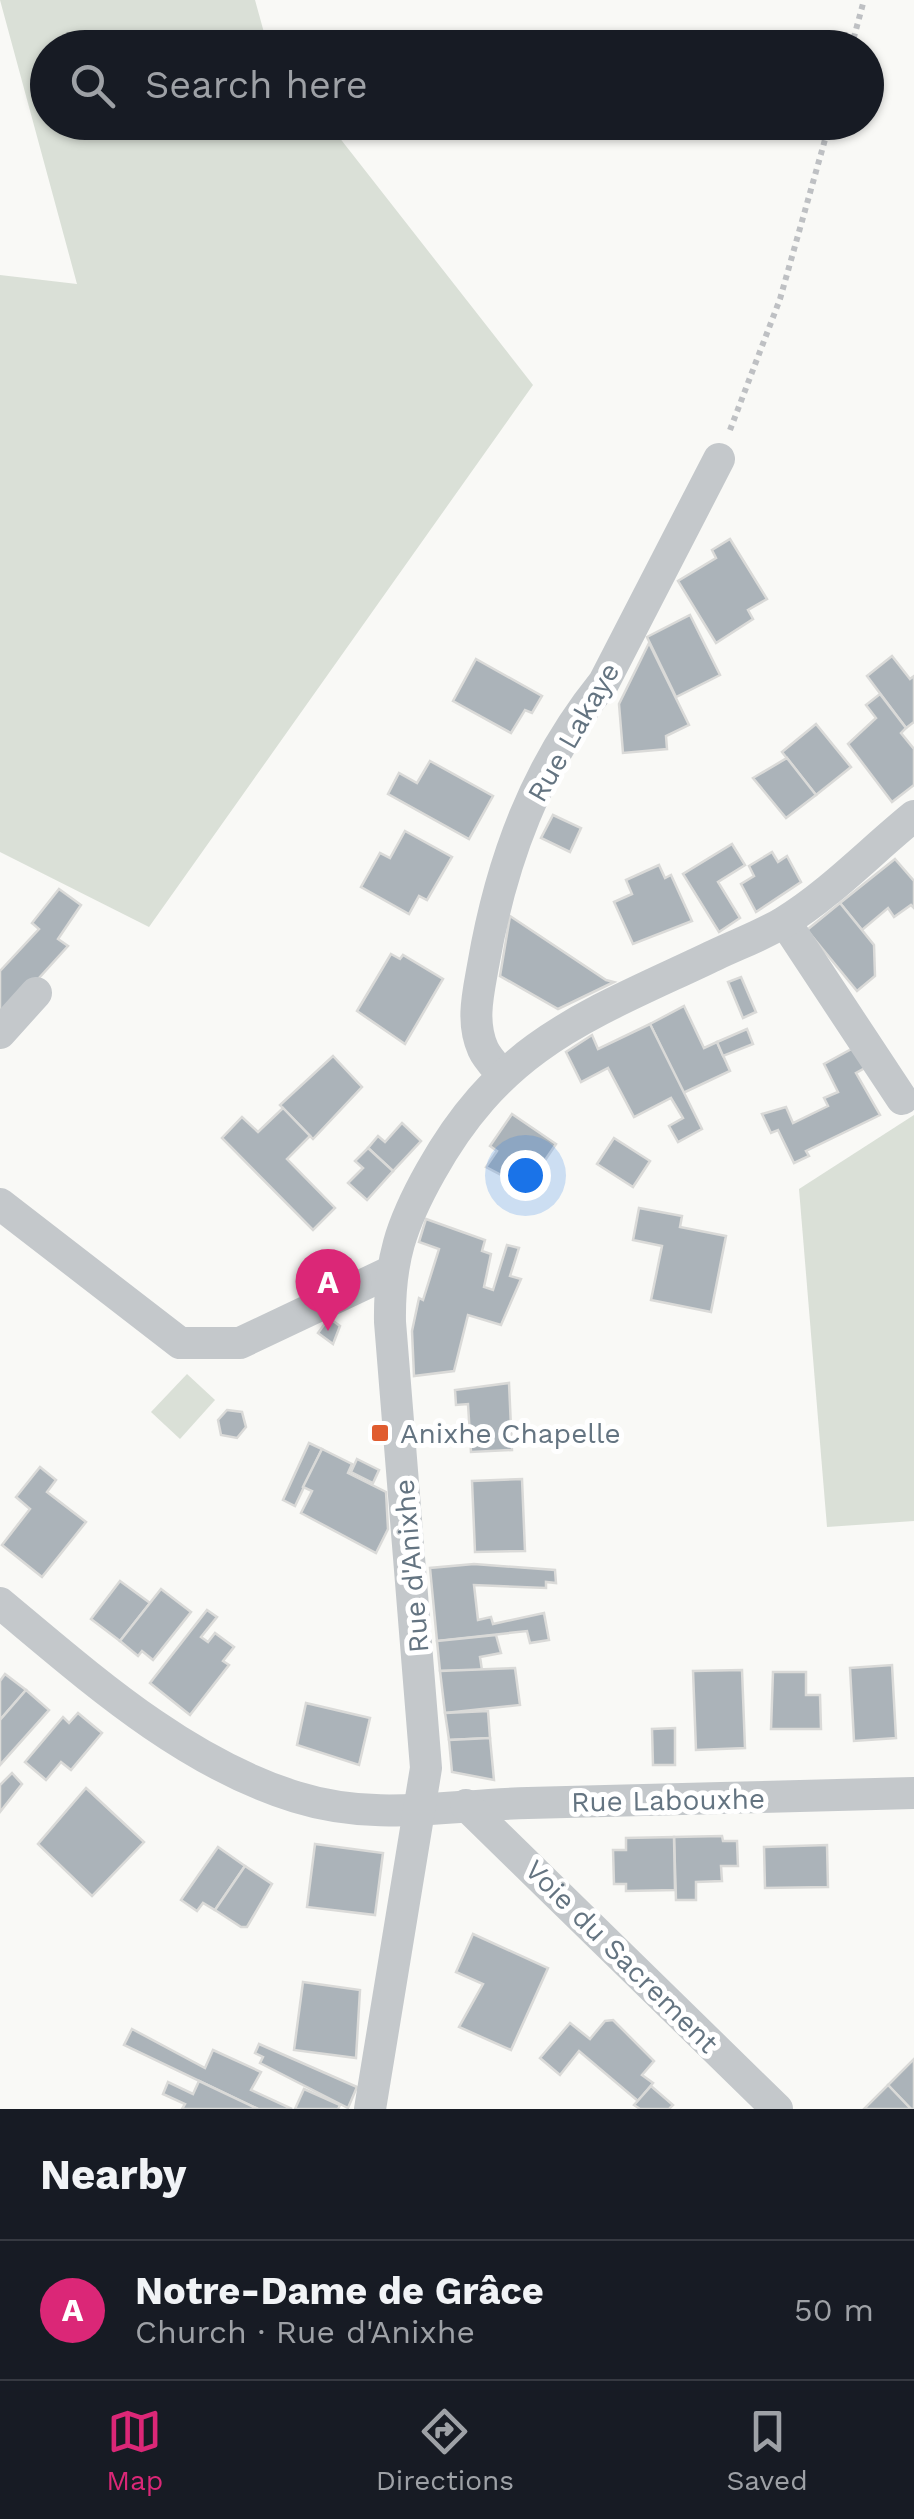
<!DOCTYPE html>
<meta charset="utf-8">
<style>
body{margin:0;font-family:"Work Sans",sans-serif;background:#242831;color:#f1f3f6}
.you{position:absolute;left:525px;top:1175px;width:35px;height:35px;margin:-25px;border:8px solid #fff;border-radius:50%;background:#1a73e8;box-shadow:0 0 0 15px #1a73e833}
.badge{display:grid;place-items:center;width:65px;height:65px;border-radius:50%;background:#db2777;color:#fff;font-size:32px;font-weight:700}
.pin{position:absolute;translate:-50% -82px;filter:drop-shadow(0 2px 5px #0008)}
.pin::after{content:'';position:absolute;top:52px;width:35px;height:30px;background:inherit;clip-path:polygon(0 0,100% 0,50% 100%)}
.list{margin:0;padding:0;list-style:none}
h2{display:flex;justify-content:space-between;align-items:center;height:130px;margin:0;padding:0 40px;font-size:42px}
h2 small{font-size:32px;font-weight:400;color:#9ea1a6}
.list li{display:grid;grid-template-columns:65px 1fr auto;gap:30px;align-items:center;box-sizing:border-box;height:140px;padding:0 40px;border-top:2px solid #363941}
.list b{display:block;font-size:38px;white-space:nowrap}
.list p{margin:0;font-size:32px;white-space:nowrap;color:#9ea1a6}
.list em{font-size:32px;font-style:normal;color:#9ea1a6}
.icon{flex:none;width:55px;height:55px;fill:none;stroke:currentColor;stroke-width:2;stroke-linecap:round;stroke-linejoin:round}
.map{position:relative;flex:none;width:914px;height:2109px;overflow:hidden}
.search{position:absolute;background:#171b24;box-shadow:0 2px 8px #0004;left:30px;right:30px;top:30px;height:110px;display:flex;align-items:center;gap:25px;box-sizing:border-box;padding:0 35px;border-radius:55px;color:#9ea1a6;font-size:38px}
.sheet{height:270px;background:#171b24}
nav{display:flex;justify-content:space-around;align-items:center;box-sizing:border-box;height:140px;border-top:2px solid #363941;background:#171b24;font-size:28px;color:#9ea1a6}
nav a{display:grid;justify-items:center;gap:5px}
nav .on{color:#db2777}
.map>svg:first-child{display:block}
.green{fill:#dae0d7}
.building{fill:#abb3b9;stroke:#dadad8;stroke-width:2.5}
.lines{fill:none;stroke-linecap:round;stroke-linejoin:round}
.path{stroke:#bec0c3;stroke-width:6;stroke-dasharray:5 5;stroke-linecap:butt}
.minor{stroke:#c4c8cb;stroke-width:32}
.poi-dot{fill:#e05c2f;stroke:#fff;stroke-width:4}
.labels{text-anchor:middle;stroke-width:10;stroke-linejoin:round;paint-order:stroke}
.street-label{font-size:28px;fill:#647481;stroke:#fff}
.poi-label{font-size:28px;fill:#647481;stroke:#fff;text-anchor:start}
</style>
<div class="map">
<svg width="914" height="2109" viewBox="0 0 914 2109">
<rect width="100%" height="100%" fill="#f9f9f6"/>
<g class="green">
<path d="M0,0H255L268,47L48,48V122L328,123L533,385L149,927L0,852V275L77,284Z"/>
<path d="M914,1115V1521L827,1527L799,1189Z"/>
<path d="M187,1374L215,1400L180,1439L151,1412Z"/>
</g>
<g class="building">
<path d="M730,539L767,599L748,610L753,619L716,643L678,581L716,558L712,550Z"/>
<path d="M690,615L720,675L676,697L647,637Z"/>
<path d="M649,643L689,725L666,736L667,749L623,753L619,704Z"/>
<path d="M892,656L910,679L914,676V722L906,728L867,676Z"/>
<path d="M476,659L542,696L532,713L525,710L511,733L453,701Z"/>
<path d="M880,694L906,728L901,733L914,749V785L892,802L848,744L876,718L866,705Z"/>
<path d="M816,724L851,767L816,795L782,752Z"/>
<path d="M787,758L816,795L786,818L753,778Z"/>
<path d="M430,761L493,796L469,839L388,794L399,773L417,783Z"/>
<path d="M553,815L581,828L570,852L541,838Z"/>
<path d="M405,831L452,857L427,900L419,896L409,914L361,887L380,853L390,858Z"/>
<path d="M732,844L745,865L718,882L740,918L719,932L683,874Z"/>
<path d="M772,852L778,862L787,856L801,882L756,912L741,884L754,876L749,866Z"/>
<path d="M895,859L914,881V908L911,905L894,917L888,908L862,930L840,903Z"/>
<path d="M659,865L665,878L671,875L692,921L633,944L614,902L632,894L626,880Z"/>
<path d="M59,889L81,905L58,939L68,946L0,1021V971L39,929L32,923Z"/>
<path d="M840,903L874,945L875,976L857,991L807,930Z"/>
<path d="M510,916L606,980L614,982L558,1009L500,976Z"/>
<path d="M391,954L400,959L403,955L443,979L405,1044L357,1011Z"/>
<path d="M741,977L756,1012L743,1018L728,982Z"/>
<path d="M684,1006L704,1048L717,1042L730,1071L683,1093L650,1024Z"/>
<path d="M650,1024L702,1129L678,1142L669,1126L683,1118L671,1098L634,1117L608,1068L581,1082L566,1052L592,1035L598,1049Z"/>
<path d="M747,1029L753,1044L723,1056L717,1042Z"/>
<path d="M859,1045L872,1064L856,1073L880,1115L806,1151L809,1156L794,1163L778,1130L771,1133L762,1114L786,1107L793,1123L828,1106L824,1098L838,1092L824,1064Z"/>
<path d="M333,1056L362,1087L313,1139L280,1105Z"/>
<path d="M283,1108L310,1136L287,1159L335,1208L313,1230L222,1138L242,1117L258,1132Z"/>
<path d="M512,1114L556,1144L537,1172L547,1179L537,1194L486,1167L497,1151L490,1146Z"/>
<path d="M402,1123L421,1141L393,1171L368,1148L378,1136L385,1142Z"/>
<path d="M614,1138L650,1161L633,1187L597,1164Z"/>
<path d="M368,1148L393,1171L367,1200L348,1183L363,1168L355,1161Z"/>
<path d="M639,1208L682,1216L680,1227L726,1236L711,1312L651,1300L662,1246L633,1240Z"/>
<path d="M426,1219L485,1240L482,1251L491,1254L484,1287L493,1290L507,1245L519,1248L510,1276L521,1279L501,1325L468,1315L454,1371L414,1376L412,1331L419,1298L423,1300L439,1249L419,1242Z"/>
<path d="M329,1318L340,1326L333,1344L318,1333Z"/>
<path d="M509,1383L512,1450L471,1452L468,1404L456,1405L455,1390Z"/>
<path d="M227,1410L242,1412L246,1427L237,1438L221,1435L218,1420Z"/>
<path d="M309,1443L322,1449L295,1506L283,1500Z"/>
<path d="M322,1449L352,1464L348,1473L386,1492L388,1529L376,1553L301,1513L312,1491L303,1487Z"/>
<path d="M357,1459L379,1470L373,1483L351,1472Z"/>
<path d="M40,1467L56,1480L47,1492L86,1522L42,1577L2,1545L30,1509L16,1497Z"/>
<path d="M522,1479L525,1551L475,1552L472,1481Z"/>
<path d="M474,1564L555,1570L556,1583L546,1582V1588L474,1585L478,1620L491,1617L493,1624L544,1613L549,1640L530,1643L527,1631L437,1641L430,1568Z"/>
<path d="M120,1581L150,1603L120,1641L91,1619Z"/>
<path d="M161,1589L191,1612L153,1660L142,1651L138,1656L120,1641Z"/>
<path d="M207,1610L217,1617L201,1637L208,1642L215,1633L234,1647L223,1661L229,1665L190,1715L150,1683Z"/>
<path d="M496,1635L501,1653L480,1657L482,1670L440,1671L437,1641Z"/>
<path d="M892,1665L896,1738L854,1741L850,1668Z"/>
<path d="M515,1668L520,1705L445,1713L440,1671Z"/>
<path d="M742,1670L745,1748L696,1750L693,1671Z"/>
<path d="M773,1672H806V1695H820L821,1729H771Z"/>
<path d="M5,1674L26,1690L0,1720V1681Z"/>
<path d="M26,1690L49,1710L0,1765V1720Z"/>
<path d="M306,1703L370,1718L359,1765L297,1745Z"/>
<path d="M488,1711L490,1738L449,1740L445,1713Z"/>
<path d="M78,1713L102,1733L71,1770L61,1762L46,1780L25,1762L63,1717L69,1723Z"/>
<path d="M675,1728V1765H653L652,1729Z"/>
<path d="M490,1738L494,1780L452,1772L449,1740Z"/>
<path d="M12,1773L22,1784L0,1812V1785Z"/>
<path d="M86,1788L144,1842L92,1896L38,1844Z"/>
<path d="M722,1836L723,1841H737L738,1866H721L722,1881L696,1882V1900H676L674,1837Z"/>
<path d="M674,1837L675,1890L626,1891V1884H614L613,1850H626V1838Z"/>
<path d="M315,1844L383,1853L375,1915L307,1907Z"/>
<path d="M827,1845L828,1887L765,1888L764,1847Z"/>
<path d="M218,1847L245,1866L215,1910L203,1903L197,1911L181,1900Z"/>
<path d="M245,1866L272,1884L247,1927H241L215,1910Z"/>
<path d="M473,1934L548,1968L511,2050L459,2027L483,1984L456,1972Z"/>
<path d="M303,1982L360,1990L356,2058L294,2050Z"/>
<path d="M613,2020L654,2061L642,2075L653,2083L638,2101L579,2051L560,2075L540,2058L570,2023L590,2039L605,2021Z"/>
<path d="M132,2029L205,2068L213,2050L261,2072L251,2090L292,2109H258L124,2045Z"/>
<path d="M259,2044L357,2087L348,2108L260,2063L263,2057L255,2053Z"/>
<path d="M914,2059V2109H911L888,2085Z"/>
<path d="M199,2081L258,2109H182L185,2104L163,2094L168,2082L193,2094Z"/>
<path d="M888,2085L911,2109H864Z"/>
<path d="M651,2086L673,2105L669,2109H640L634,2105Z"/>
<path d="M304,2089L340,2105L338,2109H295Z"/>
</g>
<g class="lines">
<g class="path">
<path d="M851,48L864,0"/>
<path d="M730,430L780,299L830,122"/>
</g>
<g class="minor">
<path d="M785,922L902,1099"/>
<path d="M0,1033L36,993"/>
<path d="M501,1073C495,1066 487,1058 483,1049C471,1022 478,994 483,966C501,861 536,766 604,682L719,459"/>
<path d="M0,1204L180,1343H240L390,1272"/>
<path d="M0,1603C89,1677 183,1762 296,1797C376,1822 446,1805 528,1803C657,1799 785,1797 914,1793"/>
<path d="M466,1805L777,2109"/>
<path d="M370,2109L426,1768L390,1322C389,1261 401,1224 431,1171C503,1042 589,1015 715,955C738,944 763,935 784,922C830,894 872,850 914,816"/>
</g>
</g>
<rect class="poi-dot" x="370" y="1423" width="20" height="20" rx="5"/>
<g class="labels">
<g class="street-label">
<text transform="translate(573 732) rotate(-60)" y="10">Rue Lakaye</text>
<text transform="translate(411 1566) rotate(-95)" y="10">Rue d'Anixhe</text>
<text transform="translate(668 1800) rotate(-1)" y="10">Rue Labouxhe</text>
<text transform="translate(622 1956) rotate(45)" y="10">Voie du Sacrement</text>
</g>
<g class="poi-label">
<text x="400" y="1443">Anixhe Chapelle</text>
</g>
</g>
</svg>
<div class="you"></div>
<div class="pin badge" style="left:328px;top:1331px">A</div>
<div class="search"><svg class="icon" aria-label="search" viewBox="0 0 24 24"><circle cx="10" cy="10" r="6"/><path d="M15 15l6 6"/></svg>Search here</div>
</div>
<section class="sheet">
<h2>Nearby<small></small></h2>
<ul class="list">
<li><span class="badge">A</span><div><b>Notre-Dame de Grâce</b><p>Church · Rue d'Anixhe</p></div><em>50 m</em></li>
</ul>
</section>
<nav>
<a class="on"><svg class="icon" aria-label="map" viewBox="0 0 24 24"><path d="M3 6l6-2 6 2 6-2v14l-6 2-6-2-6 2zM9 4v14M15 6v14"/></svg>Map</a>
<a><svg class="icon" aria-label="directions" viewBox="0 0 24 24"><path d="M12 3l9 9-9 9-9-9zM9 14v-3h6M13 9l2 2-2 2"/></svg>Directions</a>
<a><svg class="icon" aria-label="saved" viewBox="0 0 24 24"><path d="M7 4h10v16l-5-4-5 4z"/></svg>Saved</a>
</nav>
